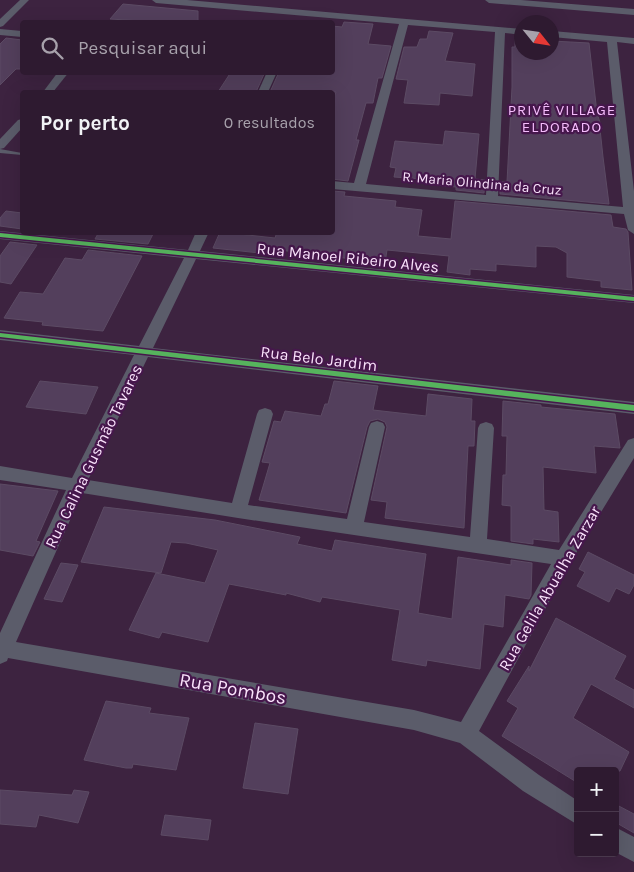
<!DOCTYPE html>
<html lang="pt">
<meta charset="utf-8">
<style>
body{margin:0;font-family:Karla,sans-serif;background:#362338;color:#f1f3f6}
.controls{position:absolute;right:15px;bottom:15px;display:grid;overflow:hidden;border-radius:5px;box-shadow:0 5px 20px #0002}
.controls button{width:45px;height:45px;display:grid;place-items:center;padding:0;border:0;border-bottom:1px solid #49384c;background:#2e1a30;color:#f1f3f6;font:25px sans-serif}
.compass{position:absolute;left:514px;top:15px;width:45px;height:45px;border-radius:50%;background:#2e1a30;box-shadow:0 5px 20px #0002;rotate:120deg}
.list{margin:0;padding:0;list-style:none}
h2{display:flex;justify-content:space-between;align-items:center;height:65px;margin:0;padding:0 20px;font-size:21px}
h2 small{font-size:16px;font-weight:400;color:#a7a1ab}
.icon{flex:none;width:28px;height:28px;fill:none;stroke:currentColor;stroke-width:2;stroke-linecap:round;stroke-linejoin:round}
.map{position:relative;flex:none;width:634px;height:872px;overflow:hidden}
.search{position:absolute;background:#2e1a30;box-shadow:0 5px 20px #0002;left:20px;top:20px;width:315px;height:55px;display:flex;align-items:center;gap:12px;box-sizing:border-box;padding:0 18px;border-radius:5px;color:#a7a1ab;font-size:19px}
.panel{position:absolute;background:#2e1a30;box-shadow:0 5px 20px #0002;left:20px;top:90px;width:315px;height:145px;border-radius:5px}
.map>svg:first-child{display:block}
.building{fill:#533f5c;stroke:#5c4b64}
.lines{fill:none;stroke-linecap:round;stroke-linejoin:round}
.service{fill:#5b5c6a;fill-rule:evenodd}
.minor{fill:#5b5c6a;fill-rule:evenodd}
.cycleway-casing{stroke:#46174c;stroke-width:3}
.cycleway{fill:#56b35d;fill-rule:evenodd}
.labels{text-anchor:middle;stroke-width:4.5;stroke-linejoin:round;paint-order:stroke}
.far-street-label{font-size:14px;fill:#f9e2fb;stroke:#46174c}
.far-neighbourhood-label{font-size:15px;letter-spacing:1px;fill:#f5bdfc;stroke:#46174c}
.street-label{font-size:16px;fill:#f9e2fb;stroke:#46174c}
.near-street-label{font-size:19px;fill:#f9e2fb;stroke:#46174c}
</style>
<div class="map">
<svg width="634" height="872" viewBox="0 0 634 872">
<rect width="100%" height="100%" fill="#3d2340"/>
<g class="building">
<path d="M123,4L198,11V22H158L110,19Z"/>
<path d="M344,22L373,24L368,44L391,46L382,78H378L373,103H366L356,140H359L348,181L332,179V102L336,92H270L279,72H332V26L342,27Z"/>
<path d="M429,31L453,33L445,61L475,64L472,96L440,93L439,105L404,103L408,80L396,79L404,47H417L420,39H427Z"/>
<path d="M6,38L22,40V69H16L0,85V44Z"/>
<path d="M515,39H522V52H552V41L589,43L597,113L602,129H600L603,157L609,204L500,194V182H507L512,87V47H515Z"/>
<path d="M231,72H265L256,92H218Z"/>
<path d="M445,131L479,134L475,179L485,180L484,193L456,190V187L436,185L437,180L394,177L396,168L390,167L395,141L443,145Z"/>
<path d="M332,191L345,192L344,196L396,201L395,207L422,210L418,236L451,239L455,201L611,215L613,227L626,229L628,232L632,290L601,287V281L567,277V253L556,247L536,246V267L496,264V271L470,269V275L447,272L449,256L387,250L385,263L271,249L269,254L213,248L220,232L275,238L277,232H332Z"/>
<path d="M6,211L22,213V229L0,226V218Z"/>
<path d="M99,232H154L148,244L95,239Z"/>
<path d="M10,242L37,245L11,284L0,282V256Z"/>
<path d="M88,250L142,256L103,331L42,325L43,322L4,318L20,292L43,294L65,258L82,260Z"/>
<path d="M40,381L98,387L86,414L26,407Z"/>
<path d="M334,381L378,386L373,410L426,416L428,394L472,399L471,421H475L474,446H468L464,528L385,518L387,502L371,500L387,427L385,422L378,419L370,421L367,427L346,513L259,500L270,463L262,462L274,421L281,422L285,411L321,416L325,404H328Z"/>
<path d="M503,401L541,405V407L615,414L620,448L594,446L596,473L543,467L544,510L558,512L559,542L533,539V544L511,541V506L502,505L503,475H506L507,436H502Z"/>
<path d="M0,484L58,491L36,541L40,542L33,556L0,550Z"/>
<path d="M104,507L215,520L300,537L297,544L332,551L335,540L426,554L418,613L452,619L458,557L511,565V560L532,563L531,595L529,599L505,595L503,627L484,624L480,669L427,660L426,666L392,660L400,610L322,597L320,602L286,593V595L229,584L208,642L162,632L159,638L129,630L156,573L205,583L218,550L186,543L171,542L161,573L81,562Z"/>
<path d="M588,552L634,575V585L629,594L616,588L609,602L577,586L585,572L579,569Z"/>
<path d="M61,563L78,565L62,602L44,599Z"/>
<path d="M556,618L626,656L614,679L634,690V708L591,684L573,718L629,752L620,771H578V783L502,736L518,708L507,701L529,666V671Z"/>
<path d="M106,701L151,708L149,713L189,718L176,770L133,764L132,768H126L84,760Z"/>
<path d="M255,723L298,729L288,794L243,788Z"/>
<path d="M0,790L72,795L74,790L89,792L78,823L39,815L36,827L0,824Z"/>
<path d="M615,804L634,814V833L615,822Z"/>
<path d="M165,815L211,820L208,840L161,835Z"/>
</g>
<g class="lines">
<path class="service" d="M0,149L22,153V155L0,153Z"/>
<g class="minor">
<path d="M20,0H29L3,26L0,27V19Z"/>
<path d="M152,0H187L522,29V35L505,33L498,196L623,207L607,42L552,37V31L634,38V44L617,42L634,191V234L628,230L624,214L332,189V181L354,183L399,24L156,3ZM408,25L495,32L486,195L366,184Z"/>
<path d="M485,0H521L634,9V15L489,3Z"/>
<path d="M0,29L22,31V37L0,35Z"/>
<path d="M58,72H69L53,92H43Z"/>
<path d="M267,72H277L268,92H258Z"/>
<path d="M22,119V128L4,148L0,149V139L18,120Z"/>
<path d="M0,231L188,250L196,232H209L200,251L634,295V303L196,259L153,348L634,402V414L148,357L88,480L232,503L257,414L259,410L265,408L271,410L273,414L248,505L347,519L369,427L371,423L377,421L383,423L385,427L364,522L470,537L478,428L480,424L486,422L492,424L494,428L487,539L559,550L628,440L634,438V458L570,563L479,731L539,775L578,801V825L523,791L460,743L414,730L8,658L7,661L0,664V633L66,490L0,480V466L72,478L134,355L0,340V330L139,346L184,258L0,239ZM82,493L238,518L551,564L461,722L414,710L16,642Z"/>
<path d="M615,827L634,837V862L615,852Z"/>
</g>
<g class="cycleway-casing">
<g id="cycleway">
<path d="M0,233L634,297V301L0,237Z"/>
<path d="M0,333L634,405V411L0,337Z"/>
</g>
</g>
<use href="#cycleway" class="cycleway"/>
</g>
<g class="labels">
<g class="far-street-label">
<text transform="translate(482 183) rotate(5)" y="5">R. Maria Olindina da Cruz</text>
</g>
<g class="far-neighbourhood-label">
<text x="562" y="115">PRIVÊ VILLAGE<tspan x="562" dy="17">ELDORADO</tspan></text>
</g>
<g class="street-label">
<text transform="translate(348 257) rotate(6)" y="6">Rua Manoel Ribeiro Alves</text>
<text transform="translate(319 358) rotate(7)" y="6">Rua Belo Jardim</text>
<text transform="translate(93 456) rotate(-64)" y="6">Rua Calina Gusmão Tavares</text>
<text transform="translate(549 588) rotate(-60)" y="6">Rua Gelila Abualha Zarzar</text>
</g>
<g class="near-street-label">
<text transform="translate(233 688) rotate(10)" y="7">Rua Pombos</text>
</g>
</g>
</svg>
<div class="controls">
<button>+</button>
<button>−</button>
</div>
<svg class="compass" viewBox="-18 -18 36 36"><path d="M0-13l5 13h-10z" fill="#e53935"/><path d="M0 13l5-13h-10z" fill="#a7a1ab"/></svg>
<div class="search"><svg class="icon" aria-label="search" viewBox="0 0 24 24"><circle cx="10" cy="10" r="6"/><path d="M15 15l6 6"/></svg>Pesquisar aqui</div>
<section class="panel">
<h2>Por perto<small>0 resultados</small></h2>
<ul class="list">
</ul>
</section>
</div>
